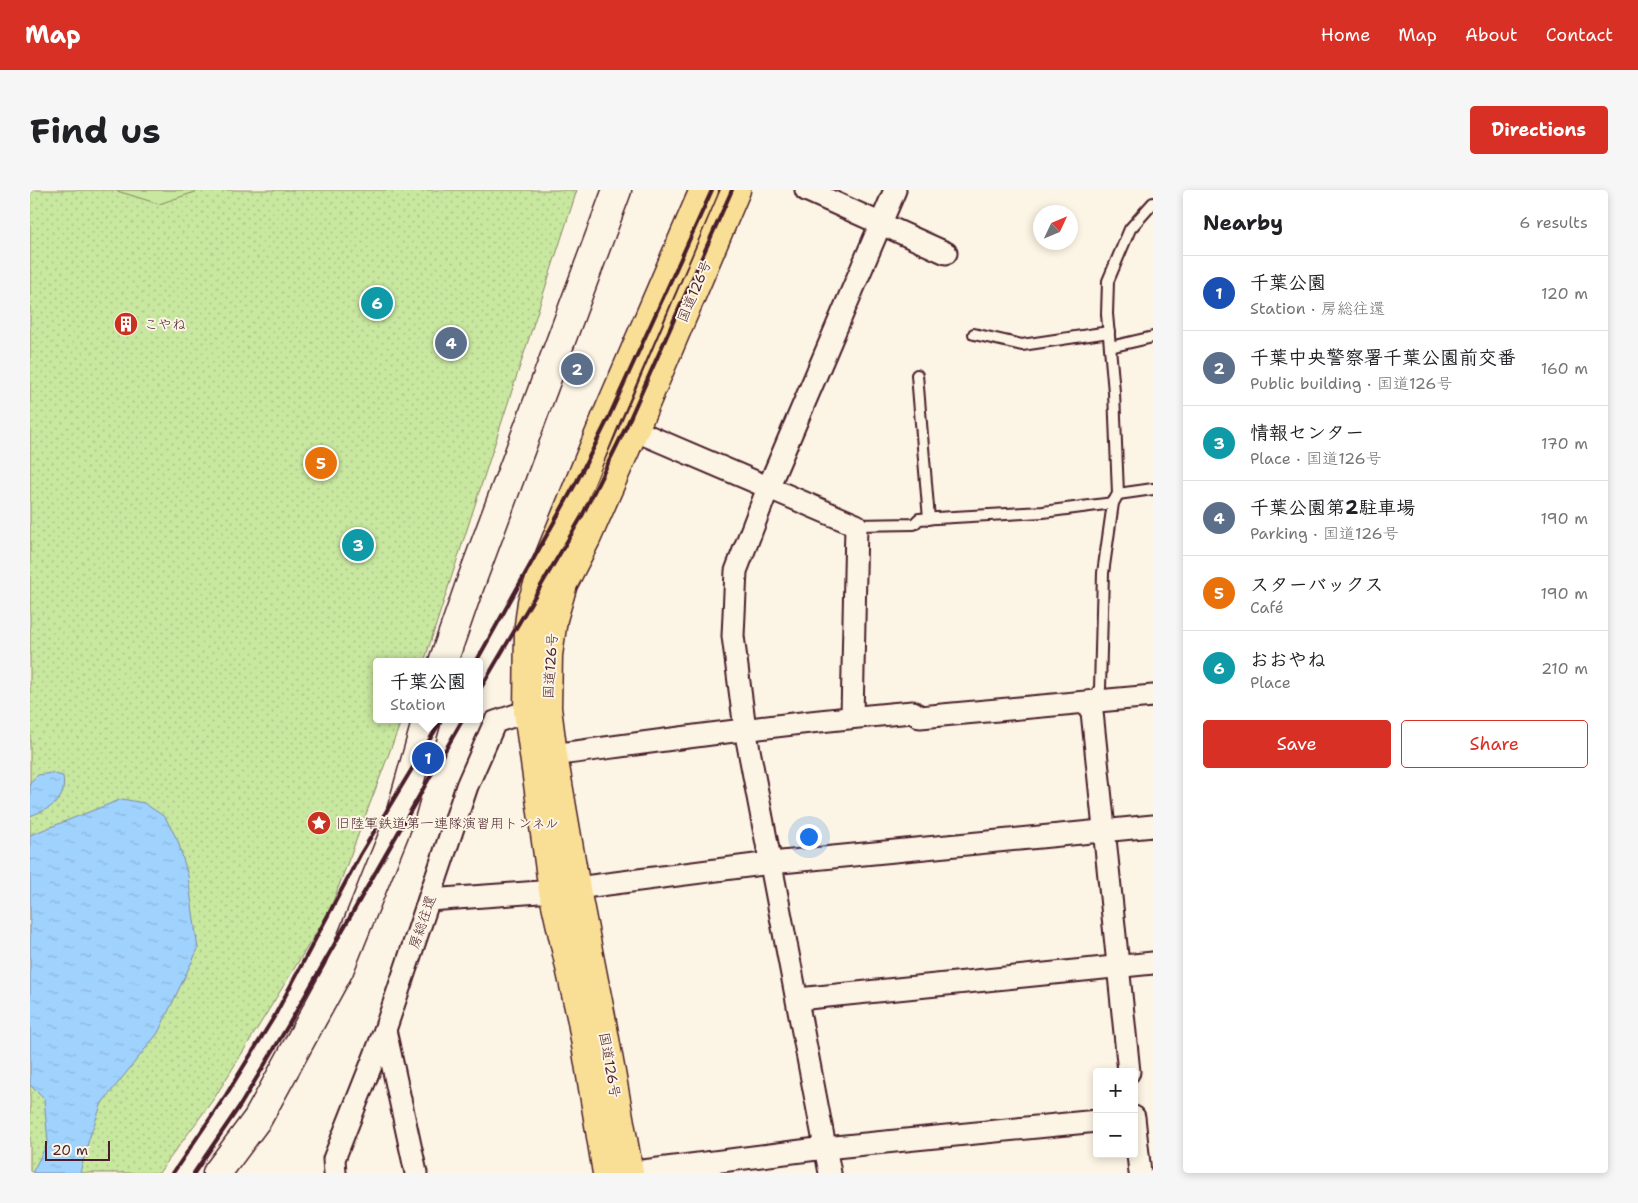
<!DOCTYPE html>
<meta charset="utf-8">
<style>
body{margin:0;font-family:"Shantell Sans","Klee One",sans-serif;background:#f6f6f6;color:#202124}
.controls{position:absolute;right:15px;bottom:15px;display:grid;overflow:hidden;border-radius:5px;box-shadow:0 2px 8px #0003}
.controls button{width:45px;height:45px;display:grid;place-items:center;padding:0;border:0;border-bottom:1px solid #e0e0e0;background:#fff;color:#202124;font:25px sans-serif}
.compass{position:absolute;left:1003px;top:15px;width:45px;height:45px;border-radius:50%;background:#fff;box-shadow:0 2px 8px #0003;rotate:46deg}
.scale{position:absolute;left:15px;bottom:12px;width:65px;box-sizing:border-box;padding-left:5px;border:2px solid #4a1f2b;border-top:0;font-size:14px;line-height:18px;white-space:nowrap;color:#4a1f2b;-webkit-text-stroke:4px #fcf5e5;paint-order:stroke}
.you{position:absolute;left:778px;top:646px;width:18px;height:18px;margin:-12px;border:4px solid #fff;border-radius:50%;background:#1a73e8;box-shadow:0 0 0 8px #1a73e833}
.badge{display:grid;place-items:center;width:32px;height:32px;border-radius:50%;background:#d93025;color:#fff;font-size:16px;font-weight:700}
.pin{position:absolute;translate:-50% -50%;border:2px solid #fff;box-shadow:0 1px 5px #0006}
.popup{position:absolute;left:343px;top:468px;width:110px;height:65px;box-sizing:border-box;display:grid;place-content:center;border-radius:5px;background:#fff;filter:drop-shadow(0 1px 4px #0005);font-size:16px;white-space:nowrap;color:#757577}
.popup b{font-size:19px;color:#202124}
.popup::after{content:'';position:absolute;left:50%;top:100%;margin-left:-10px;border:10px solid transparent;border-top-color:#fff}
.list{margin:0;padding:0;list-style:none}
h2{display:flex;justify-content:space-between;align-items:center;height:65px;margin:0;padding:0 20px;font-size:21px}
h2 small{font-size:16px;font-weight:400;color:#757577}
.list li{display:grid;grid-template-columns:32px 1fr auto;gap:15px;align-items:center;box-sizing:border-box;height:75px;padding:0 20px;border-top:1px solid #e0e0e0}
.list b{display:block;font-size:19px;white-space:nowrap}
.list p{margin:0;font-size:16px;white-space:nowrap;color:#757577}
.list em{font-size:16px;font-style:normal;color:#757577}
.actions{display:flex;gap:10px;padding:15px 20px}
.actions a{flex:1;padding:11px 0;border:1px solid #d93025;border-radius:5px;text-align:center;font-size:18px;color:#d93025}
.actions .main{background:#d93025;color:#fff}
.map{position:relative;flex:none;width:1123px;height:983px;overflow:hidden;border-radius:5px}
header{display:flex;align-items:center;gap:30px;box-sizing:border-box;height:70px;padding:0 25px;background:#d93025;color:#fff}
header strong{font-size:24px}
nav{display:flex;gap:28px;margin-inline-start:auto;font-size:18px}
.intro{display:flex;align-items:center;justify-content:space-between;box-sizing:border-box;height:120px;padding:0 30px}
h1{margin:0;font-size:35px}
.button{padding:12px 22px;border-radius:5px;background:#d93025;color:#fff;font-size:18px;font-weight:700}
main{display:flex;gap:30px;padding:0 30px}
aside{flex:1;background:#fff;border-radius:5px;box-shadow:0 2px 8px #0003}
.map>svg:first-child{display:block}
.park{fill:url(#park-dots);stroke:#898365}
.pitch{fill:#c8e79f;stroke:#898365}
.water{fill:url(#water-ripples);stroke:#7d8aa9}
.lines{fill:none;stroke-linecap:round;stroke-linejoin:round}
.lane-casing{stroke:#4a1f2b;stroke-width:14}
.street-casing{stroke:#4a1f2b;stroke-width:25}
.secondary-casing{stroke:#4a1f2b;stroke-width:31}
.highway-casing{stroke:#4a1f2b;stroke-width:31}
.lane{stroke:#fcf5e5;stroke-width:10}
.street{stroke:#fcf5e5;stroke-width:21}
.secondary{stroke:#fcf5e5;stroke-width:28}
.highway{stroke:#f9df96;stroke-width:28}
.rail{stroke:#4a1f2b;stroke-width:4}
.labels{text-anchor:middle;stroke-width:4;stroke-linejoin:round;paint-order:stroke}
.street-label{font-size:14px;fill:#4a1f2b;stroke:#fcf5e5}
.poi-label{font-size:14px;fill:#4a1f2b;stroke:#fcf5e5;text-anchor:start}
</style>
<header>
<strong>Map</strong>
<nav><a>Home</a><a>Map</a><a>About</a><a>Contact</a></nav>
</header>
<div class="intro"><h1>Find us</h1><a class="button">Directions</a></div>
<main>
<div class="map">
<svg width="1123" height="983" viewBox="0 0 1123 983">
<defs>
<pattern id="park-dots" width="8" height="8" patternUnits="userSpaceOnUse" patternTransform="scale(1.25)"><rect width="8" height="8" fill="#c8e79f"/><path d="M2 2h.1M6 6h.1" fill="none" stroke="#adc689" stroke-width="1.8" stroke-linecap="round"/></pattern>
<pattern id="water-ripples" width="26" height="14" patternUnits="userSpaceOnUse" patternTransform="scale(1.25)"><rect width="26" height="14" fill="#9fd2fd"/><path d="M2 4q2-2 4 0t4 0M15 11q2-2 4 0t4 0" fill="none" stroke="#8ab4d9"/></pattern>
</defs>
<rect width="100%" height="100%" fill="#fcf5e5"/>
<filter id="ink" filterUnits="userSpaceOnUse"><feTurbulence type="fractalNoise" baseFrequency=".02" numOctaves="2"/><feDisplacementMap in="SourceGraphic" scale="10" xChannelSelector="R" yChannelSelector="G"/><feConvolveMatrix kernelMatrix="1 2 1 2 8 2 1 2 1" color-interpolation-filters="sRGB"/></filter>
<g filter="url(#ink)">
<path class="park" d="M0,0H547L394,472H347V529H372L299,722L185,907L129,983H0Z"/>
<path class="pitch" d="M84,0H171L129,14Z"/>
<g class="water">
<path d="M21,583L33,586C37,612 21,618 0,626V592L8,585Z"/>
<path d="M92,609L114,613L135,627L148,651L158,686L168,759L128,843L72,913L59,949L50,983H2L18,952L14,909L0,895V645Z"/>
</g>
<g class="lines">
<g class="lane-casing">
<g id="lane">
<path d="M944,144L992,155L1079,142"/>
<path d="M1080,157L1123,147"/>
<path d="M887,185L899,329"/>
<path d="M1088,304L1123,299"/>
<path d="M826,335L884,334L889,329L1013,322L1083,313"/>
<path d="M1062,511L1070,498L1073,383L1083,313L1088,304L1084,202L1077,124L1078,91L1100,39L1123,13"/>
</g>
</g>
<g class="street-casing">
<g id="street">
<path d="M776,0L916,63"/>
<path d="M604,240L826,335L822,527"/>
<path d="M1061,512L1099,882"/>
<path d="M523,565C643,549 762,532 883,522L890,527L1123,506"/>
<path d="M399,710L523,701L741,673L1123,636"/>
<path d="M768,809L1123,773"/>
<path d="M355,840L386,983"/>
<path d="M1104,927L1110,983"/>
<path d="M305,983L304,969L355,840L437,596L465,532L486,525L513,519"/>
<path d="M597,983L795,958L1067,931"/>
<path d="M800,983L715,539L703,446L706,381L738,298L865,0"/>
</g>
</g>
<g class="secondary-casing">
<g id="secondary">
<path d="M413,472L438,400L587,0"/>
<path d="M187,983L228,928L309,780L367,636L397,529"/>
</g>
</g>
<g class="highway-casing">
<g id="highway">
<path d="M577,983L552,831L523,701L498,522L499,435L502,412L511,387L575,230L674,0"/>
<path d="M599,983L571,827L546,699L523,565L517,518L518,465L523,429L533,394L556,349L604,240L706,0"/>
</g>
</g>
<use href="#lane" class="lane"/>
<use href="#street" class="street"/>
<use href="#secondary" class="secondary"/>
<use href="#highway" class="highway"/>
<g class="rail">
<path d="M446,472L547,291L577,231L682,0"/>
<path d="M449,501L552,326L597,235L702,0"/>
<path d="M143,983L196,905L244,827L330,665L412,529"/>
<path d="M164,983L211,914L259,834L433,529"/>
</g>
</g>
</g>
<defs>
<g id="building-disc" transform="scale(1.25)"><circle r="9.5" fill="#c8321e" stroke="#fcf5e5"/><path d="M-4-6H4V6H1V3H-1V6H-4ZM-2.5-4.3h1.7v1.8h-1.7ZM.8-4.3h1.7v1.8H.8ZM-2.5-1h1.7V.8h-1.7ZM.8-1h1.7V.8H.8Z" fill="#fff"/></g>
<g id="sight-disc" transform="scale(1.25)"><circle r="9.5" fill="#c8321e" stroke="#fcf5e5"/><path d="M0-6L1.8-2.2L6-1.7L2.9 1.2L3.7 5.4L0 3.3L-3.7 5.4L-2.9 1.2L-6-1.7L-1.8-2.2Z" fill="#fff"/></g>
</defs>
<g fill-rule="evenodd">
<use href="#building-disc" x="96" y="134"/>
<use href="#sight-disc" x="289" y="633"/>
</g>
<g class="labels">
<g class="street-label">
<text transform="translate(664 101) rotate(-67)" y="5">国道126号</text>
<text transform="translate(520 476) rotate(-86)" y="5">国道126号</text>
<text transform="translate(392 732) rotate(-71)" y="5">房総往還</text>
<text transform="translate(580 875) rotate(80)" y="5">国道126号</text>
</g>
<g class="poi-label">
<text x="114" y="139">こやね</text>
<text x="306" y="638">旧陸軍鉄道第一連隊演習用トンネル</text>
</g>
</g>
</svg>
<div class="controls">
<button>+</button>
<button>−</button>
</div>
<svg class="compass" viewBox="-18 -18 36 36"><path d="M0-13l5 13h-10z" fill="#e53935"/><path d="M0 13l5-13h-10z" fill="#757577"/></svg>
<div class="scale">20 m</div>
<div class="you"></div>
<div class="pin badge" style="left:398px;top:568px;background:#1a4fb4">1</div>
<div class="popup"><b>千葉公園</b>Station</div>
<div class="pin badge" style="left:547px;top:179px;background:#5c6f8a">2</div>
<div class="pin badge" style="left:328px;top:355px;background:#0f9aa8">3</div>
<div class="pin badge" style="left:421px;top:153px;background:#5c6f8a">4</div>
<div class="pin badge" style="left:291px;top:273px;background:#e8710a">5</div>
<div class="pin badge" style="left:347px;top:113px;background:#0f9aa8">6</div>
</div>
<aside>
<h2>Nearby<small>6 results</small></h2>
<ul class="list">
<li><span class="badge" style="background:#1a4fb4">1</span><div><b>千葉公園</b><p>Station · 房総往還</p></div><em>120 m</em></li>
<li><span class="badge" style="background:#5c6f8a">2</span><div><b>千葉中央警察署千葉公園前交番</b><p>Public building · 国道126号</p></div><em>160 m</em></li>
<li><span class="badge" style="background:#0f9aa8">3</span><div><b>情報センター</b><p>Place · 国道126号</p></div><em>170 m</em></li>
<li><span class="badge" style="background:#5c6f8a">4</span><div><b>千葉公園第2駐車場</b><p>Parking · 国道126号</p></div><em>190 m</em></li>
<li><span class="badge" style="background:#e8710a">5</span><div><b>スターバックス</b><p>Café</p></div><em>190 m</em></li>
<li><span class="badge" style="background:#0f9aa8">6</span><div><b>おおやね</b><p>Place</p></div><em>210 m</em></li>
</ul>
<div class="actions"><a class="main">Save</a><a>Share</a></div>
</aside>
</main>
